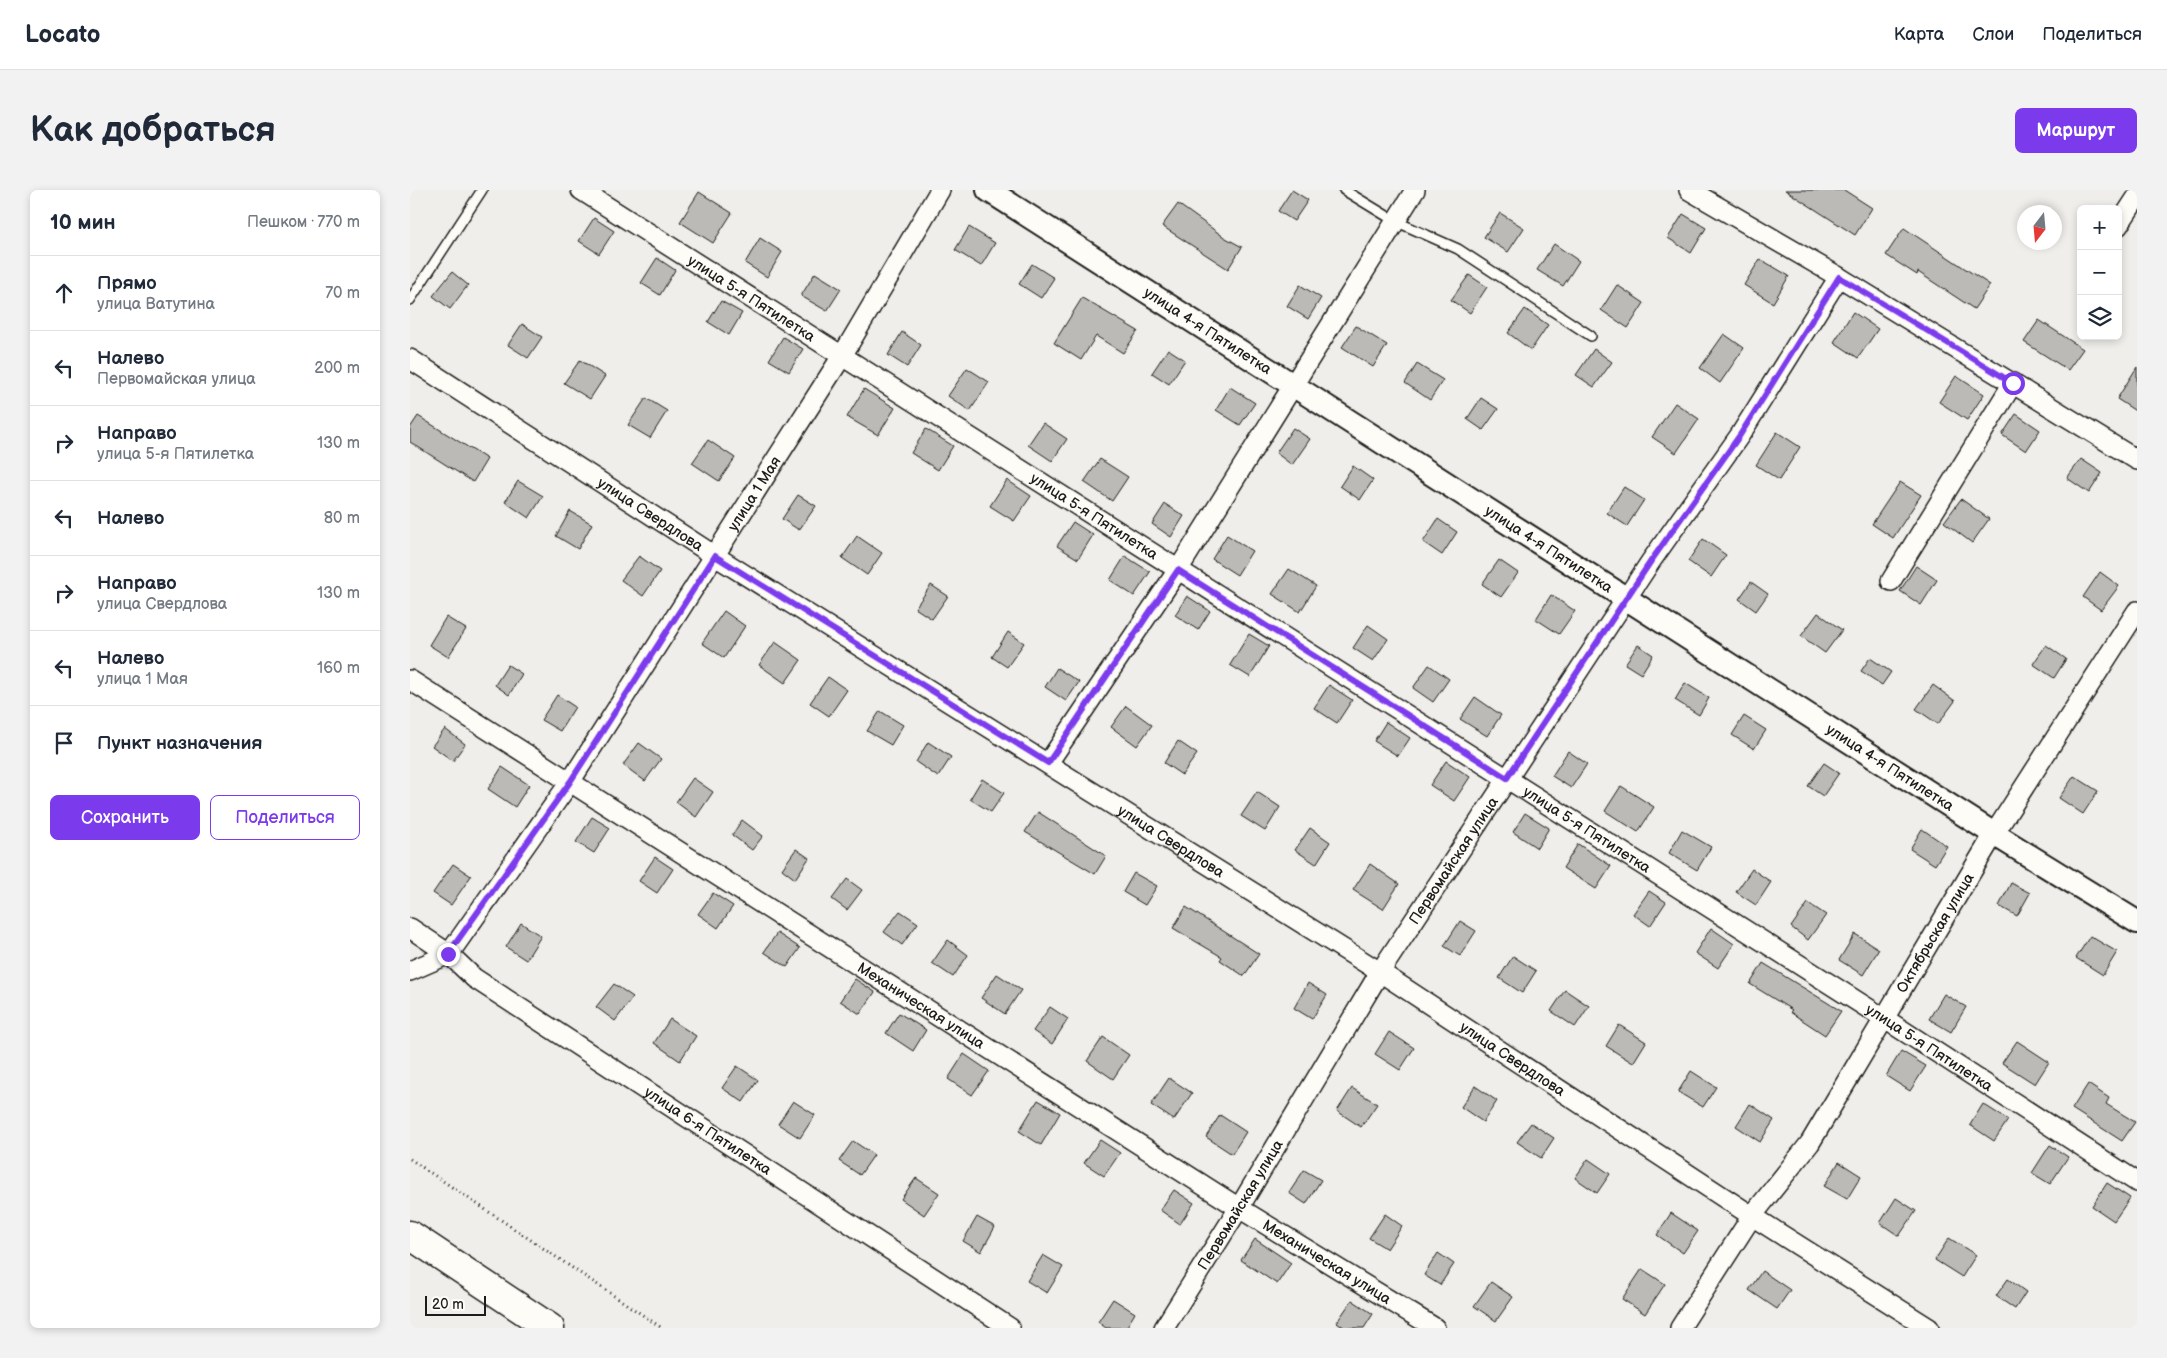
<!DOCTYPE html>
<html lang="ru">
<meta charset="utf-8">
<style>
body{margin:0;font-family:"Balsamiq Sans",sans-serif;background:#f2f2f3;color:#1f2937}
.controls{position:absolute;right:15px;top:15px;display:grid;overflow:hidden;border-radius:8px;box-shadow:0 2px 8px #0003}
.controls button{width:45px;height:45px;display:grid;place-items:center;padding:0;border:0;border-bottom:1px solid #e0e1e3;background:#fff;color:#1f2937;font:25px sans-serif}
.compass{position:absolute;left:1607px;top:15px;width:45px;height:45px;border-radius:50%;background:#fff;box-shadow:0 2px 8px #0003;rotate:196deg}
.scale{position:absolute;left:15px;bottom:12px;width:61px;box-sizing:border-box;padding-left:5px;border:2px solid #1c1c1c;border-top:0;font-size:14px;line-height:18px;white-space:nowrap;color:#1c1c1c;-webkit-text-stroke:4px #fdfcf7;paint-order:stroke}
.stop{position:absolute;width:15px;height:15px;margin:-11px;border:4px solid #7c3aed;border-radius:50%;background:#fff}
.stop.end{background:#7c3aed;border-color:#fff;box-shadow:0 1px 5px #0008}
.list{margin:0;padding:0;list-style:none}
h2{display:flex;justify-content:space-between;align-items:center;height:65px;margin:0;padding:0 20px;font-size:21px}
h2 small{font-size:16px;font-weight:400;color:#747a83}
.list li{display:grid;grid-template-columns:32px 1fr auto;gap:15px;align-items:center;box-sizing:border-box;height:75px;padding:0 20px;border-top:1px solid #e0e1e3}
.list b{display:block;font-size:19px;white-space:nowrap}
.list p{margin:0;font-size:16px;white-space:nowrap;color:#747a83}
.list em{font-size:16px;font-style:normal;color:#747a83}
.actions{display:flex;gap:10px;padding:15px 20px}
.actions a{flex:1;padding:11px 0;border:1px solid #7c3aed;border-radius:8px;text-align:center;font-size:18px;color:#7c3aed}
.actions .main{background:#7c3aed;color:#fff}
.icon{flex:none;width:28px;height:28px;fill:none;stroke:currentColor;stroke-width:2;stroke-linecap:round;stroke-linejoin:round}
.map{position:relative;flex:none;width:1727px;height:1138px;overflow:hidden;border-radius:8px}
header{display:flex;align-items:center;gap:30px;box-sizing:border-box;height:70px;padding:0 25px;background:#fff;border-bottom:1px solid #e0e1e3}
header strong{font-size:24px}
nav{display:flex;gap:28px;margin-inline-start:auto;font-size:18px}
.intro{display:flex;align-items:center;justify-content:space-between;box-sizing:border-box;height:120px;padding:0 30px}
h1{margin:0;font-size:35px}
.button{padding:12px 22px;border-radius:8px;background:#7c3aed;color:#fff;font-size:18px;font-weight:700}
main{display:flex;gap:30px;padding:0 30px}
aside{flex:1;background:#fff;border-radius:8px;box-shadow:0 2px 8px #0003}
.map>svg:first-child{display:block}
.building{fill:#bbbab6;stroke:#1c1c1c}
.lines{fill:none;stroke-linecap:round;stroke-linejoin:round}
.service-casing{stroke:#1c1c1c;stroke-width:12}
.minor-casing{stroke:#1c1c1c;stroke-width:22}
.tertiary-casing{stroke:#1c1c1c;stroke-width:26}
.primary-casing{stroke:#1c1c1c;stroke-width:31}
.path{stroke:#1c1c1c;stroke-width:3;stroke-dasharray:1 4;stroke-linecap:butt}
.service{stroke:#fdfcf7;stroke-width:9}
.minor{stroke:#fdfcf7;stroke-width:19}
.tertiary{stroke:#fdfcf7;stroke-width:22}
.primary{stroke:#fdfcf7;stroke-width:28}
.route{stroke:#7c3aed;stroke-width:6}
.labels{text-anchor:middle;stroke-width:4;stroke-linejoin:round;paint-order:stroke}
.street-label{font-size:15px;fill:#1c1c1c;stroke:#fdfcf7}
</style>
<header>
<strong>Locato</strong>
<nav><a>Карта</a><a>Слои</a><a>Поделиться</a></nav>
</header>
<div class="intro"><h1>Как добраться</h1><a class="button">Маршрут</a></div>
<main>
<aside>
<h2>10 мин<small>Пешком · 770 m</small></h2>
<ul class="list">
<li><svg class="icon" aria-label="ahead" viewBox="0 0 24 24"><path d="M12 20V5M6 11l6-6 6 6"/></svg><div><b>Прямо</b><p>улица Ватутина</p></div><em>70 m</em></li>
<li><svg class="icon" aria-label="left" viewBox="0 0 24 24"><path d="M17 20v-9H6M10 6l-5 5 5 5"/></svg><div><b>Налево</b><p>Первомайская улица</p></div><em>200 m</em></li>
<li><svg class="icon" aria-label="right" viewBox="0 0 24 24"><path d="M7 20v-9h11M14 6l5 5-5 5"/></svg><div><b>Направо</b><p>улица 5-я Пятилетка</p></div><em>130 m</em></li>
<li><svg class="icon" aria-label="left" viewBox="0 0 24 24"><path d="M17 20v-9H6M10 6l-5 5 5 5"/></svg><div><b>Налево</b></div><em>80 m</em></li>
<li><svg class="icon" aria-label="right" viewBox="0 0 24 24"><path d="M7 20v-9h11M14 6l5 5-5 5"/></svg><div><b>Направо</b><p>улица Свердлова</p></div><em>130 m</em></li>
<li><svg class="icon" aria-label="left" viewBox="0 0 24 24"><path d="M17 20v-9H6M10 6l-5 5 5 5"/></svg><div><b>Налево</b><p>улица 1 Мая</p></div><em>160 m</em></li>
<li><svg class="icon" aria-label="arrive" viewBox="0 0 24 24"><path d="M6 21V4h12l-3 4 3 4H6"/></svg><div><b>Пункт назначения</b></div></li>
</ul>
<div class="actions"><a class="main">Сохранить</a><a>Поделиться</a></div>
</aside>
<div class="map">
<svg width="1727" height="1138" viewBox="0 0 1727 1138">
<rect width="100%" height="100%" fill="#f0eeea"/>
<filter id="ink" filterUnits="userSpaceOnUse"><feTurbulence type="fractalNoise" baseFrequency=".02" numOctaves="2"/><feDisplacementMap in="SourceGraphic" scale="10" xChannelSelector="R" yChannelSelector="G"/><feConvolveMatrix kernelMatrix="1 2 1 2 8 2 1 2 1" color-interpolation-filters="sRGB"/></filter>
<g filter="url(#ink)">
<g class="building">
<path d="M882,0L898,10L884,31L868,21Z"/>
<path d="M1375,0H1434L1462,18L1445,45Z"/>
<path d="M289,2L322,23L303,53L270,32Z"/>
<path d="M768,14L814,47L832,57L818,79L752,36Z"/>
<path d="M1090,23L1114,38L1098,62L1074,47Z"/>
<path d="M1273,24L1296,38L1281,63L1258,48Z"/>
<path d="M184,28L204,41L189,64L169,51Z"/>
<path d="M559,37L585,53L571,76L545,60Z"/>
<path d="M1494,38L1580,95L1564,119L1508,82L1507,85L1476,65Z"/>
<path d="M350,48L372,62L357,87L335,73Z"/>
<path d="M1144,54L1169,71L1153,96L1127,80Z"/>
<path d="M247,68L265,80L250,105L231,93Z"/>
<path d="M1350,69L1379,86L1363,113L1334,95Z"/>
<path d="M622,74L644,88L631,108L609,94Z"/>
<path d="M42,82L58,95L40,119L23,106Z"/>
<path d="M405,83L431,99L417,121L391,106Z"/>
<path d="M1059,85L1077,97L1060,123L1041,110Z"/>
<path d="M890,95L911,108L898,129L877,116Z"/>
<path d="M1207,95L1234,113L1218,138L1191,120Z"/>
<path d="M672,108L728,141L713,163L686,146L671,170L644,153Z"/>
<path d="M311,111L332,123L319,145L298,132Z"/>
<path d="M1115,119L1138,135L1121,160L1098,143Z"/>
<path d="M1443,122L1468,139L1448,168L1424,152Z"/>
<path d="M1629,130L1673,159L1658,180L1614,152Z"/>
<path d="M112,134L132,147L118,168L98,155Z"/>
<path d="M946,136L977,155L963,177L932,157Z"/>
<path d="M492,142L511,155L497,177L478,165Z"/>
<path d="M1314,144L1334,158L1310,193L1290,178Z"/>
<path d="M373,147L393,159L379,182L359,170Z"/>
<path d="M758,159L775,170L759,194L742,183Z"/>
<path d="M1184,159L1202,172L1184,197L1166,185Z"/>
<path d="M170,170L195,186L180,209L154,193Z"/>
<path d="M1007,174L1033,190L1020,210L995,193Z"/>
<path d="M1727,177V222L1707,209Z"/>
<path d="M557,178L579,192L560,221L538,206Z"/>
<path d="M1546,186L1574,204L1557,230L1529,212Z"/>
<path d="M820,197L845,213L830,235L806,220Z"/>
<path d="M454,199L485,218L468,245L437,227Z"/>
<path d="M236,208L257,221L240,248L218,235Z"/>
<path d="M1071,208L1088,219L1073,240L1057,229Z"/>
<path d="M1265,213L1289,229L1266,263L1242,247Z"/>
<path d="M1606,224L1630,240L1616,261L1592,245Z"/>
<path d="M8,226L77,269L63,292L0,252V238Z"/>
<path d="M633,233L657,249L642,271L618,255Z"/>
<path d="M883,238L900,249L882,275L866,263Z"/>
<path d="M516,239L543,256L528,280L501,263Z"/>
<path d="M1367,242L1390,257L1369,290L1346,275Z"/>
<path d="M298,250L325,268L309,291L282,273Z"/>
<path d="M690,269L718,287L702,311L674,292Z"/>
<path d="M1671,269L1692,283L1679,303L1657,288Z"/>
<path d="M943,276L963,290L950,310L930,296Z"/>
<path d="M597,290L621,306L604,331L580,316Z"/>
<path d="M108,291L133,306L119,328L95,312Z"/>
<path d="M1490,292L1511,305L1483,348L1462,334Z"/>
<path d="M1214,297L1234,310L1217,336L1197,323Z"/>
<path d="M388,305L406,316L389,340L372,329Z"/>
<path d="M1551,309L1579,329L1562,353L1534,332Z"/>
<path d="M755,314L774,326L761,347L742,334Z"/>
<path d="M160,321L182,334L168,359L146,346Z"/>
<path d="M1028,329L1047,342L1032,365L1013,352Z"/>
<path d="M663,332L683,345L668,369L647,356Z"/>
<path d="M817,345L842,361L827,385L802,369Z"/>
<path d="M447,346L472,363L457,385L432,368Z"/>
<path d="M1293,349L1316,365L1301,387L1278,371Z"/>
<path d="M229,366L250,381L233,406L211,390Z"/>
<path d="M715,366L740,382L724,406L700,390Z"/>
<path d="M1089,370L1108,383L1091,407L1072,394Z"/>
<path d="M1506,376L1527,390L1511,415L1490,401Z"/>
<path d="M879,379L906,396L890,422L862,404Z"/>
<path d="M1690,382L1709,396L1691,420L1673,407Z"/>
<path d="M1341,392L1358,404L1346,421L1329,409Z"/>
<path d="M521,395L538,406L522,429L505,418Z"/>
<path d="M1141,405L1165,421L1149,444L1126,429Z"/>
<path d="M777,406L800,421L788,440L765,425Z"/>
<path d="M314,421L335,436L314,468L292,453Z"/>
<path d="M1408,423L1432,440L1415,463L1391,446Z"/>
<path d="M36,427L56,439L38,467L19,455Z"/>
<path d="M958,435L978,449L963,471L943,458Z"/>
<path d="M598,442L614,453L597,477L582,467Z"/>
<path d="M839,444L859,456L840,487L820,475Z"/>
<path d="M365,452L391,470L375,493L349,475Z"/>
<path d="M1228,455L1243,465L1231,484L1215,474Z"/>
<path d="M1636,455L1656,469L1644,488L1623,474Z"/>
<path d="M1460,468L1481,482L1472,495L1451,481Z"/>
<path d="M98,475L112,484L99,505L85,495Z"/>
<path d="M1019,475L1039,489L1023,512L1003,498Z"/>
<path d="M647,478L669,492L656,511L635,497Z"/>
<path d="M418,487L437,500L419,526L400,513Z"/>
<path d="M1275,493L1299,508L1289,525L1265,510Z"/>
<path d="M919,495L942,510L927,533L904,518Z"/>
<path d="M1523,495L1545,511L1528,534L1506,519Z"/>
<path d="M147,505L165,517L150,541L131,530Z"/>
<path d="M1065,507L1091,525L1077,546L1050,529Z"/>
<path d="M716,516L742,535L727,556L701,537Z"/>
<path d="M470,521L493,535L481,555L457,541Z"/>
<path d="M1334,526L1356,540L1344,559L1322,545Z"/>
<path d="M976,532L1000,548L988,566L964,551Z"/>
<path d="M35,539L55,554L43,571L22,556Z"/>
<path d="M768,551L787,564L772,585L754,573Z"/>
<path d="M518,552L541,567L528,587L506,572Z"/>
<path d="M229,553L251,569L235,591L213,575Z"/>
<path d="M1158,561L1177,574L1161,598L1142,586Z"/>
<path d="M1036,571L1060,587L1044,611L1020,595Z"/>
<path d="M1414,573L1429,583L1413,606L1398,596Z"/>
<path d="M92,577L119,595L105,617L78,599Z"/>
<path d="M1664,586L1688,601L1673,624L1649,608Z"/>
<path d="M283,588L303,602L286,627L266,612Z"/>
<path d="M572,589L594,603L581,622L560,609Z"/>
<path d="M1211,596L1244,617L1228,642L1195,621Z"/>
<path d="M847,602L870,617L855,641L831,626Z"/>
<path d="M628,622L696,666L685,684L615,642Z"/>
<path d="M1115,623L1139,638L1127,658L1103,642Z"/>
<path d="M182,627L200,638L184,663L166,652Z"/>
<path d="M332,630L353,646L342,660L322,645Z"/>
<path d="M900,638L920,652L906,674L885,660Z"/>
<path d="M1512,639L1537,656L1525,675L1500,659Z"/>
<path d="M1272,640L1301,657L1287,680L1259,663Z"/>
<path d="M1168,654L1201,676L1186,699L1153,678Z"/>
<path d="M386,659L399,668L385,689L372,679Z"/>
<path d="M245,667L263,679L247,703L229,691Z"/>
<path d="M43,674L61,686L41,715L23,703Z"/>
<path d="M960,674L989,694L973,719L943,700Z"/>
<path d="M1342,679L1361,692L1346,715L1326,702Z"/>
<path d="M724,683L747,696L735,715L713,702Z"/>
<path d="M437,689L452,700L437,720L422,709Z"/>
<path d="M1601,693L1620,703L1607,726L1589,716Z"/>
<path d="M1239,701L1256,712L1240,736L1223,724Z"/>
<path d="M303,703L323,716L308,738L288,724Z"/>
<path d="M1398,713L1416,725L1398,750L1381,737Z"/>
<path d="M776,717L849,764L834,786L810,770L812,767L763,738Z"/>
<path d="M490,721L508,733L492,755L474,742Z"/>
<path d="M1050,731L1066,741L1050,766L1034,756Z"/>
<path d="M111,733L131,746L116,770L96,757Z"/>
<path d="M1301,738L1324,754L1308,778L1285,763Z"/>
<path d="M367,743L390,758L377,777L354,762Z"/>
<path d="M1445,744L1469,759L1453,785L1429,770Z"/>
<path d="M1680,746L1707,762L1693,785L1666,768Z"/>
<path d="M538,750L558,765L543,787L522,773Z"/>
<path d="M1103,766L1126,781L1112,803L1089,788Z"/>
<path d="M1353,773L1431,821L1415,845L1380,822L1382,820L1340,794Z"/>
<path d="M587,784L611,800L595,824L571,808Z"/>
<path d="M445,789L465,802L450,824L430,811Z"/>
<path d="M898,793L917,805L902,829L884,818Z"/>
<path d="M204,794L223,807L205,831L186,817Z"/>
<path d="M1155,800L1179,816L1165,837L1141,821Z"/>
<path d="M1534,804L1556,817L1541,842L1519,829Z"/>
<path d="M640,817L658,829L642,854L623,841Z"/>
<path d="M489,823L516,840L503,861L476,843Z"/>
<path d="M260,829L286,846L270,871L244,853Z"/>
<path d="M1209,835L1236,852L1223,873L1196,856Z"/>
<path d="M979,842L1004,858L990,880L965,864Z"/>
<path d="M693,847L719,865L703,889L677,871Z"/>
<path d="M1607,851L1639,872L1625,894L1592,873Z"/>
<path d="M1491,861L1516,876L1500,901L1476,886Z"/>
<path d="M554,864L579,881L562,905L538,889Z"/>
<path d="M327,876L348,890L333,912L312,898Z"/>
<path d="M1281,881L1306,897L1293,917L1268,902Z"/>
<path d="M759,888L782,903L764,930L741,915Z"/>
<path d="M1678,894L1699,908L1696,914L1725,932L1712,951L1662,919Z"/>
<path d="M1065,896L1087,911L1073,932L1051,917Z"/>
<path d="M942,898L967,914L951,937L927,921Z"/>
<path d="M628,910L650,923L631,955L609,941Z"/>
<path d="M383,911L405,925L390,948L368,934Z"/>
<path d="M1340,914L1364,930L1350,952L1326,936Z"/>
<path d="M1573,914L1598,930L1584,951L1560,935Z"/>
<path d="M810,925L836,942L822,964L796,947Z"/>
<path d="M1121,933L1144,948L1131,968L1107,952Z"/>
<path d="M690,950L710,963L694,986L674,973Z"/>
<path d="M443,951L464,965L450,985L429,971Z"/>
<path d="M1640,955L1658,967L1640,994L1622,983Z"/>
<path d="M1178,969L1200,984L1187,1003L1165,988Z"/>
<path d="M1429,972L1451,986L1437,1009L1414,996Z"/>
<path d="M894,980L911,990L896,1014L879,1003Z"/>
<path d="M506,988L529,1003L514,1025L491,1009Z"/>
<path d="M1697,993L1720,1008L1704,1031L1682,1016Z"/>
<path d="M764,1000L784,1013L770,1034L750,1020Z"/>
<path d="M1486,1008L1506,1021L1489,1046L1470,1033Z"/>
<path d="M1261,1023L1288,1041L1273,1063L1247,1045Z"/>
<path d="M975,1024L992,1036L977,1059L959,1048Z"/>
<path d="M567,1027L585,1037L571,1062L553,1051Z"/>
<path d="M1539,1048L1566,1065L1552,1087L1525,1070Z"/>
<path d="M845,1049L881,1073L867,1094L831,1070Z"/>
<path d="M1028,1063L1044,1074L1030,1095L1014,1085Z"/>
<path d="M633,1065L653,1077L637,1103L617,1091Z"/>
<path d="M1232,1079L1255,1094L1235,1124L1212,1109Z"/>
<path d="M1352,1081L1380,1100L1367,1119L1339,1100Z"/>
<path d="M1598,1089L1616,1102L1605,1119L1586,1106Z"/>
<path d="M1081,1092L1103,1107L1086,1131L1064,1116Z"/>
<path d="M703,1109L725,1123L716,1138H696L688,1132Z"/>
<path d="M942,1110L963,1124L954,1138H935L927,1132Z"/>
</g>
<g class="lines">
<g class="service-casing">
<g id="service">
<path d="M934,0L985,31L1048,59L1181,146"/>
<path d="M0,110L72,0"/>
</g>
</g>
<g class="minor-casing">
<g id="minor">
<path id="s1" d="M171,0L1475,829L1727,992"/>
<path d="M1279,0L1429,87L1727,270"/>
<path d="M1708,36L1727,7"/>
<path id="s2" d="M0,169L305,366L970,782L1342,1026L1519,1138"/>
<path d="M1481,391L1603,193"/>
<path id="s3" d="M0,490L829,1018L1025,1138"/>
<path d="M638,573L768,380L1005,0"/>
<path id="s4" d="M0,738L39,764L64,788L600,1138"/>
<path id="s5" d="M0,781L39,764L160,592L432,166L530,0"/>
<path id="s6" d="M754,1138L829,1018L970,782L1241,371L1330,245L1429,87"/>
<path id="s7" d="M1270,1138L1342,1026L1400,953L1584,644L1727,421"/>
</g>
</g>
<g class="tertiary-casing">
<g id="tertiary">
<path id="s8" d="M578,0L1584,644L1727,732"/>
</g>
</g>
<g class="primary-casing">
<path id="primary" d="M0,1045L140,1138"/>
</g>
<path class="path" d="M0,969L252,1138"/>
<use href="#service" class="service"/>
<use href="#minor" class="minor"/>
<use href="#tertiary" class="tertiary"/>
<use href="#primary" class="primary"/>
</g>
</g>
<g class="lines" filter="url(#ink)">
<path class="route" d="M38,764L160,592L305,366L638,573L768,380L1097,588L1241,371L1330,245L1429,87L1603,193"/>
</g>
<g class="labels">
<g class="street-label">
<text dy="5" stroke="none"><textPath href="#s1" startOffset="202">улица 5-я Пятилетка</textPath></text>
<text dy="5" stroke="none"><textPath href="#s8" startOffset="261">улица 4-я Пятилетка</textPath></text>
<text dy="5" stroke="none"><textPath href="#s5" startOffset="595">улица 1 Мая</textPath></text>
<text dy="5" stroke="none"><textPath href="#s2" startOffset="286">улица Свердлова</textPath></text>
<text dy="5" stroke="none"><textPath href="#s1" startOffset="608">улица 5-я Пятилетка</textPath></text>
<text dy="5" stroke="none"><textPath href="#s8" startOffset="666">улица 4-я Пятилетка</textPath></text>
<text dy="5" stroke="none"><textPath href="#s8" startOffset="1071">улица 4-я Пятилетка</textPath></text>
<text dy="5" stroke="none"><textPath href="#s1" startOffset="1192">улица 5-я Пятилетка</textPath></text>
<text dy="5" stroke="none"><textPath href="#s2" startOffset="901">улица Свердлова</textPath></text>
<text dy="5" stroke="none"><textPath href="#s6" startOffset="550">Первомайская улица</textPath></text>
<text dy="5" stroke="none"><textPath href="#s7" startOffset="471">Октябрьская улица</textPath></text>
<text dy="5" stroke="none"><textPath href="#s3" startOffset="606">Механическая улица</textPath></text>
<text dy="5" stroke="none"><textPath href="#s1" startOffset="1598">улица 5-я Пятилетка</textPath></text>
<text dy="5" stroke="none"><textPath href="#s2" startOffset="1306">улица Свердлова</textPath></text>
<text dy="5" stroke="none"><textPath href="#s4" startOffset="361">улица 6-я Пятилетка</textPath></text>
<text dy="5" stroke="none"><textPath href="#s6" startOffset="145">Первомайская улица</textPath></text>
<text dy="5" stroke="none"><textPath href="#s3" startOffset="1086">Механическая улица</textPath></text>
</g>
</g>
</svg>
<div class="controls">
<button>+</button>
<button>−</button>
<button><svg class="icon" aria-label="layers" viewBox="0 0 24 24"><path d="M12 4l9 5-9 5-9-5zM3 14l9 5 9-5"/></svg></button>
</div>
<svg class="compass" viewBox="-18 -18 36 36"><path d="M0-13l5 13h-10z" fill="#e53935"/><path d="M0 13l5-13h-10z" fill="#747a83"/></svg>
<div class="scale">20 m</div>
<div class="stop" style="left:1603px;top:193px"></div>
<div class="stop end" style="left:38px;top:764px"></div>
</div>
</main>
